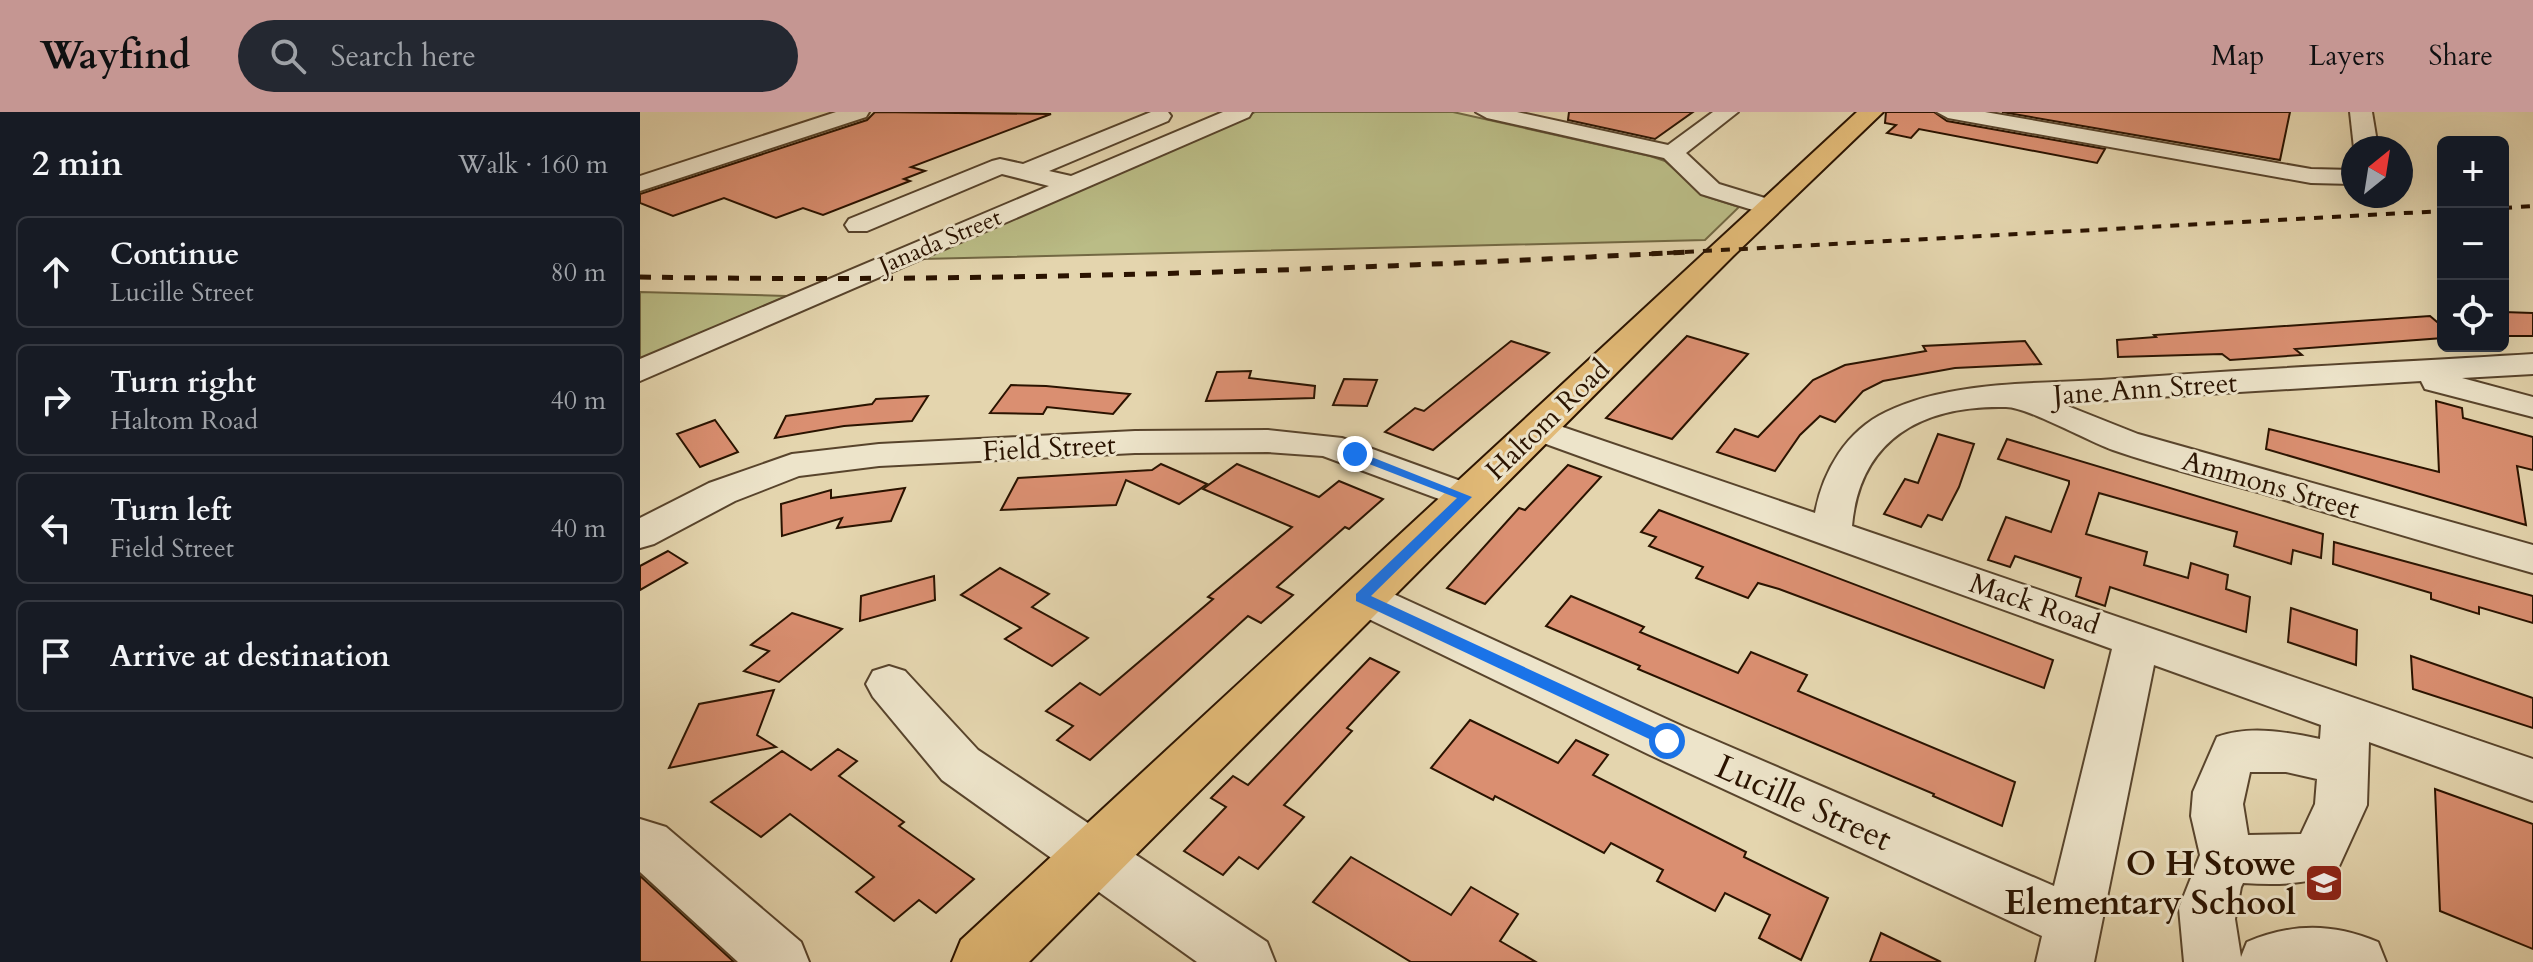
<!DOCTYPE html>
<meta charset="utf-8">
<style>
body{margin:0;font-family:Cardo,serif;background:#242831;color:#f1f3f6}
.controls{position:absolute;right:24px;top:24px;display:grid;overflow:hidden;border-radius:12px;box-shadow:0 8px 32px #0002}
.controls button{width:72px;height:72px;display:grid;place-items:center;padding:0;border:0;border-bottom:2px solid #363941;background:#171b24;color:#f1f3f6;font:40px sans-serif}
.compass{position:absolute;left:1701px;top:24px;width:72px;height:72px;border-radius:50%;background:#171b24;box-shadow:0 8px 32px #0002;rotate:30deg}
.stop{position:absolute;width:24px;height:24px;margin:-18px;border:6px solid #1a73e8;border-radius:50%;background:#fff}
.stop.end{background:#1a73e8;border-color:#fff;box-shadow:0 2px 8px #0008}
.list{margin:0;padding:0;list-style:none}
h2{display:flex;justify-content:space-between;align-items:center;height:104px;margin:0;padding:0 32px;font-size:34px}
h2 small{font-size:26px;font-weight:400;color:#9ea1a6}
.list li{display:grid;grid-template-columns:52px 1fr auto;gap:24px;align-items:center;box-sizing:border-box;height:112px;margin:0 16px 16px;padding:0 16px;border:2px solid #363941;border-radius:12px}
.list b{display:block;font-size:30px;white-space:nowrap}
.list p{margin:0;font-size:26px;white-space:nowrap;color:#9ea1a6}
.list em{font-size:26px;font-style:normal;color:#9ea1a6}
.icon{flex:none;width:44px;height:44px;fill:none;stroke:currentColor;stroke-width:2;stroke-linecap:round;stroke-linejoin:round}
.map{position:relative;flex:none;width:1893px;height:850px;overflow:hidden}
header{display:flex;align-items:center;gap:48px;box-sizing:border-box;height:112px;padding:0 40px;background:#c59692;color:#111}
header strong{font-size:38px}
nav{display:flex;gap:44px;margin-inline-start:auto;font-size:28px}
.search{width:560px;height:72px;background:#242831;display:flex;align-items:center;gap:20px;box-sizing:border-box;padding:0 28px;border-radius:44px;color:#9ea1a6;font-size:30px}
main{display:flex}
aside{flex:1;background:#171b24}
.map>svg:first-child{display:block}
.green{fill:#babc86;stroke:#726843;stroke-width:2}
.building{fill:#da8f71;stroke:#2a1300;stroke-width:2}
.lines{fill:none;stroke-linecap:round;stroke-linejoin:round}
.minor-casing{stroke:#58442c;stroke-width:4}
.major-casing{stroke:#2a1300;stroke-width:4}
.minor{fill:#ede4ca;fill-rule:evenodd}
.major{fill:#e2ba77;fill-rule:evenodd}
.rail-far1{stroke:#2a1300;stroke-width:4;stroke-dasharray:9 9;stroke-linecap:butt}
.rail{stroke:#2a1300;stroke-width:5;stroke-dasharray:11 11;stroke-linecap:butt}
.route{fill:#1a73e8}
.labels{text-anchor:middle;stroke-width:6;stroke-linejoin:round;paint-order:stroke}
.far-street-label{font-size:24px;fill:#2a1300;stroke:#ede4ca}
.street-label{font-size:28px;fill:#2a1300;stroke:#ede4ca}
.near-street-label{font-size:34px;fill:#2a1300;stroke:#ede4ca}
.near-poi-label{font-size:34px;font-weight:bold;fill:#2a1300;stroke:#ede4ca;text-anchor:end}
</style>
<header>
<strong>Wayfind</strong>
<div class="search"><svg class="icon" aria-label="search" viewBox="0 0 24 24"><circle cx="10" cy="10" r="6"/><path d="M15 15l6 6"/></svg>Search here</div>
<nav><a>Map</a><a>Layers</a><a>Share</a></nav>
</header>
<main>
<aside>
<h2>2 min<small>Walk · 160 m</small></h2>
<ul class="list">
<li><svg class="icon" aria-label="ahead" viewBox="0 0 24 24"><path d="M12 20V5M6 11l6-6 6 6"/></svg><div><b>Continue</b><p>Lucille Street</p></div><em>80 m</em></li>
<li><svg class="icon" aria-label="right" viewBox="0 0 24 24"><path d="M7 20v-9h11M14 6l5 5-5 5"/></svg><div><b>Turn right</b><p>Haltom Road</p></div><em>40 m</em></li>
<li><svg class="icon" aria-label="left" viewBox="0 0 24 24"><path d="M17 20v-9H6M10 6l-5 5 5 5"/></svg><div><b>Turn left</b><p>Field Street</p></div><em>40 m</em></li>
<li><svg class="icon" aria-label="arrive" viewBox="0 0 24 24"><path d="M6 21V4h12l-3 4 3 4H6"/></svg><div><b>Arrive at destination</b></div></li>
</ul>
</aside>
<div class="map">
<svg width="1893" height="850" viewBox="0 0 1893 850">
<rect width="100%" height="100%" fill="#e4d5ae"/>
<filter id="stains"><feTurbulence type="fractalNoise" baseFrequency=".0025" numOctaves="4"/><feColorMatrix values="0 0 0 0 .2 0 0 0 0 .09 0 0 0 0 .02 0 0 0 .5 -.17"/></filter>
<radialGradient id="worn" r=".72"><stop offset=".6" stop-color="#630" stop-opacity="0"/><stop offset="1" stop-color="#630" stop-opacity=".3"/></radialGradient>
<g class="green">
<path d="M615,0H813L1010,44L1025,49L1065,84L1099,95L1065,128L281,147Z"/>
<path d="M0,180L147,184L0,247Z"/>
</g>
<g class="building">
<path d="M235,0L411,2L271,55L285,59L264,67L270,69L183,103L163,96L136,106L84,86L33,104L0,91V82L227,8Z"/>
<path d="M929,0H1053L1015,27L928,8Z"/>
<path d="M1246,0H1294L1307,9L1465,37L1457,51L1279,17L1271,26L1247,21L1256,13L1245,11Z"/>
<path d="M1362,0H1650L1640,48Z"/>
<path d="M1863,200L1893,201V224H1863Z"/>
<path d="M1790,204L1803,215V226L1655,237L1662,243L1590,248L1582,242L1478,245L1477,228L1516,225L1514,223Z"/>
<path d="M1047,224L1108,242L1032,327L966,306Z"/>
<path d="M871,229L909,241L793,338L745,320L775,296L784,299Z"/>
<path d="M1385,229L1401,252L1315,256L1243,269L1223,279L1195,310L1180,304L1160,323L1135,359L1077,340L1095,317L1118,325L1173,268L1205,253L1286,239L1283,234Z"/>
<path d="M611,259L609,266L675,274L674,286L566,289L577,260Z"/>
<path d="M704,267L737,268L727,294L693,293Z"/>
<path d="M371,273L406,274L490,282L473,302L407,295L403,302L350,301Z"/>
<path d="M288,284L272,309L204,314L135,326L146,304L232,292L236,287Z"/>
<path d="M1796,289L1822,296L1823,306L1893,325V358L1877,354L1886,413L1626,337L1629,317L1799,360Z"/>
<path d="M75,308L98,340L60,355L37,322Z"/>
<path d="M1298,322L1334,332L1319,375L1302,408L1288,403L1281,415L1244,402L1265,367L1278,371Z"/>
<path d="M1367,327L1683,422L1681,446L1653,438L1651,452L1594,434L1597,420L1459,381L1446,422L1507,440L1504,453L1548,466L1551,451L1588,463L1586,477L1610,485L1606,520L1470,475L1465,494L1436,484L1441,466L1375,444L1370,455L1348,448L1366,405L1411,420L1429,372V369L1358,347Z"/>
<path d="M521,352L567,372L539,392L486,368L476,393L361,398L378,366L512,358Z"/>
<path d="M597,352L679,385L699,369L743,387L709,417L705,415L637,475L653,483L621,511L608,504L450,648L417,628L433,614L406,599L440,571L460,583L573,487L568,485L652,415L563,377Z"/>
<path d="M928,353L961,365L845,492L807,476L879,396L885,398Z"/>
<path d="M265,376L251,409L197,416L202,406L142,424L141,392L191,378V386Z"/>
<path d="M1019,398L1413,548L1404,576L1139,477L1118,471L1108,486L1056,466L1063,455L1009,434L1016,425L1001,420Z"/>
<path d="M1694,430L1893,484V511L1839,495V502L1791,487V481L1693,452Z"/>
<path d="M28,439L47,451L0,478V454Z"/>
<path d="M360,456L409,482L392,495L448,526L412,554L365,527L381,516L321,483Z"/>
<path d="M294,464L295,488L220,509L221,484Z"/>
<path d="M931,484L1004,515L1000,520L1098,561L1111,540L1167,563L1158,579L1375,670L1362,714L1293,684L1294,682L998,557L1000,554L906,514Z"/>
<path d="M1651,496L1717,518L1716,553L1648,530Z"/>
<path d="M152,501L202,517L139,570L104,559L129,539L111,533Z"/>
<path d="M1771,544L1893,586V616L1773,577Z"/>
<path d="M730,546L759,560L707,616L712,619L644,693L664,705L618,757L599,745L583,763L544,739L586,695L571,686L593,664L608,673Z"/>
<path d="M134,578L117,623L136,635L29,656L59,592Z"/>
<path d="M830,608L918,651L936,628L968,643L953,663L1106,740L1104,745L1188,786L1161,848L1119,826L1130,803L1085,781L1075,799L1017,769L1023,758L971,731L964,741L855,684L853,688L791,656Z"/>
<path d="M198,637L217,649L199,664L264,710L259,714L334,767L296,801L279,788L254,809L216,780L234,765L150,702L121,725L71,690L142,639L171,658Z"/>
<path d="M1795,677L1893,712V837L1800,799Z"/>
<path d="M711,745L811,803L831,775L878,802L860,829L896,850H771L673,790Z"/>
<path d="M0,764L94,850H0Z"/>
<path d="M1241,821L1301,850H1230Z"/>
</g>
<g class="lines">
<g class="minor-casing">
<g id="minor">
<path d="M196,0H229L226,5L0,79V64Z"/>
<path d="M511,0H528L531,4L528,9L409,59L431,64L583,0H612L609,5L0,269V247L409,74L362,62L227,119H209L205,113L209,107L352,49L360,47L383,52Z"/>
<path d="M836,0H877L1028,33L1073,0H1098L1046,41L1079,72L1138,90L1142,95L1138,100L1129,103L1061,82L1024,46L847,6Z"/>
<path d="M1297,0H1345L1671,57L1713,58V72L1671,71L1308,6Z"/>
<path d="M1710,0H1732L1738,36H1714Z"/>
<path d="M1893,242V262L1822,266L1893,285V305L1785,277L1781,269L1420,291L1498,322L1893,433V461C1803,436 1714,409 1625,382C1574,368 1522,355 1473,338C1448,329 1387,295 1366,295C1283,293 1220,326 1212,414L1893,647V689L1729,630L1727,693L1696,761C1665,773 1635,773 1603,771L1601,775L1595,807L1601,845L1607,830C1653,811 1692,811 1738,830L1746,850H1544L1539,796L1560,743L1551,704L1553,680L1577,625C1610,613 1646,620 1680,627L1681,613L1514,553L1454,850H1396L1402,824L1010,643L706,496L700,485L706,474L721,470L736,474L1044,615L1414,774L1472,537L884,324L878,317L884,310L896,306L908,310L1175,401C1183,359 1206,319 1246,300C1310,269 1392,272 1461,268C1605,257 1749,251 1893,242ZM1610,660H1646L1677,667L1675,692L1661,722L1608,723L1603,692Z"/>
<path d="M628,318L702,326L840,376L845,385L840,394L826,397L683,344L628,340L495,341L239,354L159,364L95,389L14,432L0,436V406L69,371L152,342L239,332L495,319Z"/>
<path d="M249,554L265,559L338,638L627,830L635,850H557L302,668L233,585L226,572L233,559Z"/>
<path d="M0,707L26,715L161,830L169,850H98L0,760Z"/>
</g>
</g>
<g class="major-casing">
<path id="major" d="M1217,0H1243L1093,144L389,850H312L321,828Z"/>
</g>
<use href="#minor" class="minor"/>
<use href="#major" class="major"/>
<g class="rail-far1">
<path d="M1863,96L1893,94"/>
<path d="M1009,142L1803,99"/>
</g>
<path class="rail" d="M0,165C350,171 699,158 1048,140"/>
</g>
<path class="route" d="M711,340H719L832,385L731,484L1033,624V633H1022L716,489V482L817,386L711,345Z"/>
<defs>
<g id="school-square" transform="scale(2)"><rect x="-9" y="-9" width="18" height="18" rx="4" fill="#8f2418" stroke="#ede4ca"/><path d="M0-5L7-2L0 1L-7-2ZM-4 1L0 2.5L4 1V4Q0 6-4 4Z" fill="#fff"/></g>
</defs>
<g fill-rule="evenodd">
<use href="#school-square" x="1684" y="771"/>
</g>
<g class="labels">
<g class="far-street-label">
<text transform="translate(300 129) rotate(-23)" y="8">Janada Street</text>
</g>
<g class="street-label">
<text transform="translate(1505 276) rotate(-4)" y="10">Jane Ann Street</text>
<text transform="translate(907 307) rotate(-44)" y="10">Haltom Road</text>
<text transform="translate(409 335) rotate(-3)" y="10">Field Street</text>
<text transform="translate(1631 372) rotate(16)" y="10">Ammons Street</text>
<text transform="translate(1395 491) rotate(19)" y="10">Mack Road</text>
</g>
<g class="near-street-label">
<text transform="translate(1164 690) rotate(24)" y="12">Lucille Street</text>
</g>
<g class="near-poi-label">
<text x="1656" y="763">O H Stowe<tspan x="1656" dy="39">Elementary School</tspan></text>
</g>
</g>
<rect width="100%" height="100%" filter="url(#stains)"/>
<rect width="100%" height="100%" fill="url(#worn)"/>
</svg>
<div class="controls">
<button>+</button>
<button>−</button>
<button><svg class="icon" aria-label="locate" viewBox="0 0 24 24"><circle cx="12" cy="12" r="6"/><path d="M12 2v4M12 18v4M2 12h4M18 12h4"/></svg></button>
</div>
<svg class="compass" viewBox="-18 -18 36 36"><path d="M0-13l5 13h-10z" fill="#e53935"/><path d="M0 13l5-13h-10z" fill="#9ea1a6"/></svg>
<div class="stop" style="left:1027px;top:629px"></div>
<div class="stop end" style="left:715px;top:342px"></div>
</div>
</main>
